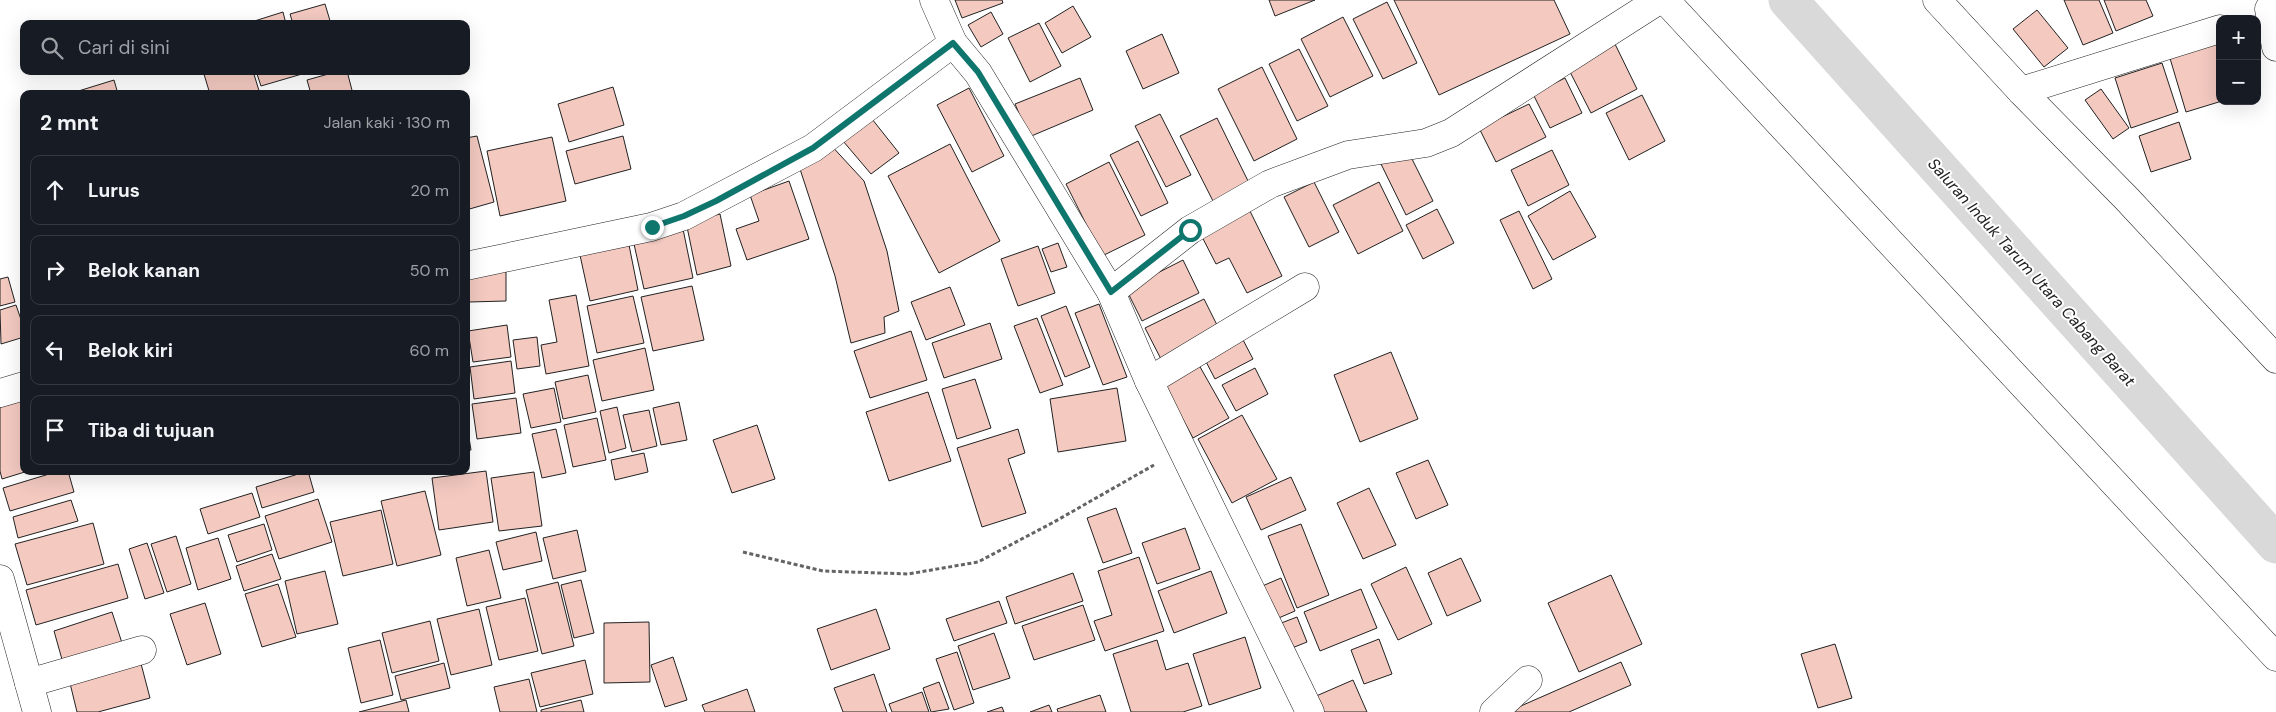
<!DOCTYPE html>
<html lang="id">
<meta charset="utf-8">
<style>
body{margin:0;font-family:"DM Sans",sans-serif;background:#20242c;color:#f1f3f6}
.controls{position:absolute;right:15px;top:15px;display:grid;overflow:hidden;border-radius:10px;box-shadow:0 5px 20px #0002}
.controls button{width:45px;height:45px;display:grid;place-items:center;padding:0;border:0;border-bottom:1px solid #363941;background:#171b24;color:#f1f3f6;font:25px sans-serif}
.stop{position:absolute;width:15px;height:15px;margin:-11px;border:4px solid #0f766e;border-radius:50%;background:#fff}
.stop.end{background:#0f766e;border-color:#fff;box-shadow:0 1px 5px #0008}
.list{margin:0;padding:0;list-style:none}
h2{display:flex;justify-content:space-between;align-items:center;height:65px;margin:0;padding:0 20px;font-size:21px}
h2 small{font-size:16px;font-weight:400;color:#9ea1a6}
.list li{display:grid;grid-template-columns:32px 1fr auto;gap:15px;align-items:center;box-sizing:border-box;height:70px;margin:0 10px 10px;padding:0 10px;border:1px solid #363941;border-radius:10px}
.list b{display:block;font-size:19px;white-space:nowrap}
.list em{font-size:16px;font-style:normal;color:#9ea1a6}
.icon{flex:none;width:28px;height:28px;fill:none;stroke:currentColor;stroke-width:2;stroke-linecap:round;stroke-linejoin:round}
.map{position:relative;flex:none;width:2276px;height:712px;overflow:hidden}
.search{position:absolute;background:#171b24;box-shadow:0 5px 20px #0002;left:20px;top:20px;width:450px;height:55px;display:flex;align-items:center;gap:12px;box-sizing:border-box;padding:0 18px;border-radius:10px;color:#9ea1a6;font-size:19px}
.panel{position:absolute;background:#171b24;box-shadow:0 5px 20px #0002;left:20px;top:90px;width:450px;height:385px;border-radius:10px}
.map>svg:first-child{display:block}
.lines{fill:none;stroke-linecap:round;stroke-linejoin:round}
.canal{stroke:#d9d9d9;stroke-width:39}
.building{fill:#f3c9c0;stroke:#222}
.minor-casing{stroke:#222;stroke-width:29}
.major-casing{stroke:#222;stroke-width:29}
.path{stroke:#646464;stroke-width:3;stroke-dasharray:4 2.5;stroke-linecap:butt}
.minor{stroke:#fff;stroke-width:28}
.major{stroke:#fff;stroke-width:28}
.route{stroke:#0f766e;stroke-width:6}
.labels{text-anchor:middle;stroke-width:4;stroke-linejoin:round;paint-order:stroke}
.water-label{font-size:16px;font-style:italic;fill:#222;stroke:#fff}
</style>
<div class="map">
<svg width="2276" height="712" viewBox="0 0 2276 712">
<rect width="100%" height="100%" fill="#fff"/>
<g class="lines">
<path class="canal" d="M1788,0L2276,544"/>
</g>
<g class="building">
<path d="M955,0H1002L1003,3L962,18Z"/>
<path d="M1269,0H1315L1275,16Z"/>
<path d="M1394,0H1554L1570,34L1439,95Z"/>
<path d="M2064,0H2099L2113,33L2083,45Z"/>
<path d="M2104,0H2146L2153,16L2116,31Z"/>
<path d="M1387,2L1417,63L1383,79L1353,19Z"/>
<path d="M325,4L331,24H293L290,14Z"/>
<path d="M1073,6L1091,37L1062,53L1045,23Z"/>
<path d="M2037,10L2068,48L2044,67L2013,29Z"/>
<path d="M283,12L286,24H245Z"/>
<path d="M991,12L1003,34L981,47L968,25Z"/>
<path d="M1343,17L1373,76L1330,97L1301,39Z"/>
<path d="M1039,23L1061,66L1030,82L1008,38Z"/>
<path d="M1162,34L1179,73L1143,89L1126,51Z"/>
<path d="M2220,40V101H2222L2186,112L2169,55Z"/>
<path d="M1615,44L1637,89L1591,113L1568,68Z"/>
<path d="M1299,49L1328,106L1297,121L1269,64Z"/>
<path d="M2162,63L2178,112L2131,128L2115,78Z"/>
<path d="M1262,67L1297,139L1254,161L1218,89Z"/>
<path d="M203,71H253L260,94H210Z"/>
<path d="M256,71H301L302,74L261,86Z"/>
<path d="M339,71H347L353,94H311L307,80Z"/>
<path d="M1080,78L1093,110L1029,137L1015,104Z"/>
<path d="M1565,78L1582,113L1550,128L1533,94Z"/>
<path d="M114,80L118,94H72V93Z"/>
<path d="M613,87L624,125L569,142L558,104Z"/>
<path d="M969,88L1004,156L972,172L937,105Z"/>
<path d="M2101,89L2129,128L2113,139L2085,100Z"/>
<path d="M1642,95L1665,141L1629,160L1606,113Z"/>
<path d="M1529,104L1546,137L1496,162L1479,128Z"/>
<path d="M1160,114L1191,175L1166,187L1135,126Z"/>
<path d="M1217,118L1249,183L1213,201L1180,136Z"/>
<path d="M872,119L899,153L871,174L843,141Z"/>
<path d="M2179,122L2191,159L2151,172L2139,136Z"/>
<path d="M477,136L494,202L466,210V138Z"/>
<path d="M623,136L631,169L575,184L566,151Z"/>
<path d="M552,137L566,201L500,216L487,151Z"/>
<path d="M1138,141L1168,203L1141,216L1110,155Z"/>
<path d="M828,142L864,181L887,251L899,311L884,317L885,333L851,343L835,276L799,166Z"/>
<path d="M950,144L1000,241L939,273L888,176Z"/>
<path d="M1552,150L1569,185L1528,206L1511,170Z"/>
<path d="M1408,151L1433,201L1406,215L1381,164Z"/>
<path d="M1109,162L1145,235L1102,256L1066,184Z"/>
<path d="M789,181L809,239L747,260L736,229L759,221L750,195Z"/>
<path d="M1314,182L1339,232L1309,247L1284,197Z"/>
<path d="M1379,182L1403,231L1358,254L1333,205Z"/>
<path d="M1570,191L1596,237L1553,260L1528,216Z"/>
<path d="M1248,207L1282,276L1247,293L1229,258L1216,264L1199,231Z"/>
<path d="M1437,209L1454,243L1423,259L1406,225Z"/>
<path d="M1519,211L1552,279L1533,289L1500,220Z"/>
<path d="M720,214L731,266L697,275L686,222Z"/>
<path d="M682,224L693,278L644,289L632,235Z"/>
<path d="M627,235L638,290L590,301L578,246Z"/>
<path d="M1058,243L1067,267L1051,272L1042,249Z"/>
<path d="M1038,246L1055,293L1018,306L1001,259Z"/>
<path d="M1183,260L1199,293L1142,321L1126,289Z"/>
<path d="M469,267H506V301L469,302Z"/>
<path d="M8,277L15,302L0,306V279Z"/>
<path d="M692,286L704,340L653,351L641,297Z"/>
<path d="M950,287L965,325L926,340L911,302Z"/>
<path d="M576,295L589,366L546,374L541,345L557,342L549,300Z"/>
<path d="M633,296L644,343L597,353L587,306Z"/>
<path d="M1204,299L1220,331L1162,361L1145,328Z"/>
<path d="M1099,304L1127,377L1103,385L1075,313Z"/>
<path d="M16,305L24,328V337L1,344L0,310Z"/>
<path d="M1066,306L1090,367L1065,377L1041,316Z"/>
<path d="M1037,318L1063,385L1040,393L1014,326Z"/>
<path d="M990,323L1002,359L944,378L932,343Z"/>
<path d="M507,325L511,357L473,362L468,331Z"/>
<path d="M911,331L927,380L870,398L854,351Z"/>
<path d="M1241,336L1253,359L1215,379L1203,356Z"/>
<path d="M537,337L540,366L517,369L513,340Z"/>
<path d="M645,348L654,390L602,401L593,360Z"/>
<path d="M1391,352L1418,419L1360,442L1334,375Z"/>
<path d="M1195,358L1229,418L1193,438L1160,377Z"/>
<path d="M511,361L515,393L474,399L470,367Z"/>
<path d="M1255,368L1268,394L1236,411L1222,385Z"/>
<path d="M588,375L596,412L563,419L555,382Z"/>
<path d="M975,379L991,428L957,439L942,389Z"/>
<path d="M24,388V471H28L2,479L0,471V396Z"/>
<path d="M554,388L561,422L531,428L523,394Z"/>
<path d="M1117,388L1126,441L1058,452L1050,399Z"/>
<path d="M928,392L951,461L889,481L866,412Z"/>
<path d="M516,398L521,433L477,439L472,404Z"/>
<path d="M679,402L687,440L661,445L653,408Z"/>
<path d="M617,407L626,448L609,453L600,411Z"/>
<path d="M649,410L657,446L632,452L623,415Z"/>
<path d="M1242,415L1277,479L1232,503L1198,439Z"/>
<path d="M597,418L606,460L573,467L564,425Z"/>
<path d="M466,419L471,450L466,451Z"/>
<path d="M757,425L775,479L732,493L713,440Z"/>
<path d="M556,429L566,473L542,478L532,434Z"/>
<path d="M1018,429L1025,453L1008,459L1026,513L982,527L957,448Z"/>
<path d="M644,453L648,472L615,480L611,460Z"/>
<path d="M1428,460L1448,505L1416,519L1396,473Z"/>
<path d="M59,471H68L74,492L10,511L3,488Z"/>
<path d="M308,471L314,492L262,508L256,487Z"/>
<path d="M486,471L493,522L439,530L432,478Z"/>
<path d="M534,472L542,526L499,531L491,478Z"/>
<path d="M1291,477L1306,510L1261,530L1246,497Z"/>
<path d="M1369,488L1396,545L1363,559L1337,503Z"/>
<path d="M425,491L441,555L397,566L381,501Z"/>
<path d="M252,493L260,517L208,534L200,509Z"/>
<path d="M318,499L332,542L279,559L265,516Z"/>
<path d="M71,500L78,521L18,538L13,517Z"/>
<path d="M1116,508L1132,553L1103,563L1087,518Z"/>
<path d="M381,510L393,564L343,576L330,522Z"/>
<path d="M93,523L104,564L27,585L15,544Z"/>
<path d="M264,524L272,550L237,562L228,535Z"/>
<path d="M1301,524L1329,595L1297,608L1268,536Z"/>
<path d="M1185,528L1200,569L1157,584L1142,543Z"/>
<path d="M577,530L586,571L553,579L543,538Z"/>
<path d="M536,532L542,561L503,570L496,542Z"/>
<path d="M176,536L191,584L167,592L151,544Z"/>
<path d="M218,538L231,579L198,590L186,548Z"/>
<path d="M147,543L164,593L145,599L129,549Z"/>
<path d="M489,550L501,598L467,606L456,558Z"/>
<path d="M272,554L281,579L244,591L236,566Z"/>
<path d="M1139,557L1164,631L1105,651L1094,621L1112,615L1098,571Z"/>
<path d="M1461,558L1481,601L1447,616L1428,573Z"/>
<path d="M118,564L128,598L36,625L26,590Z"/>
<path d="M1406,567L1432,624L1398,640L1371,584Z"/>
<path d="M325,571L338,624L297,634L285,581Z"/>
<path d="M1211,571L1227,613L1174,633L1158,591Z"/>
<path d="M1073,573L1083,601L1015,624L1006,597Z"/>
<path d="M1611,575L1642,644L1579,672L1548,603Z"/>
<path d="M1281,578L1295,611L1274,620L1260,587Z"/>
<path d="M581,580L594,633L574,638L561,585Z"/>
<path d="M558,582L574,646L542,654L526,590Z"/>
<path d="M278,584L296,637L262,647L245,594Z"/>
<path d="M1361,589L1377,628L1320,651L1304,612Z"/>
<path d="M525,598L538,651L499,660L486,607Z"/>
<path d="M999,601L1007,623L954,641L946,619Z"/>
<path d="M205,603L221,654L187,665L170,614Z"/>
<path d="M1083,605L1095,640L1034,660L1022,626Z"/>
<path d="M479,609L492,665L451,675L437,619Z"/>
<path d="M876,609L890,649L831,670L817,629Z"/>
<path d="M112,612L122,643L63,663L54,631Z"/>
<path d="M1297,617L1307,642L1287,650L1276,625Z"/>
<path d="M430,621L439,661L392,673L382,633Z"/>
<path d="M649,622L650,682L604,683V623Z"/>
<path d="M994,633L1010,678L973,690L958,646Z"/>
<path d="M1245,637L1261,688L1209,705L1193,654Z"/>
<path d="M1379,639L1392,674L1364,684L1351,650Z"/>
<path d="M380,640L393,695L361,703L348,648Z"/>
<path d="M1157,640L1166,670L1188,663L1202,706L1183,712H1131L1113,654Z"/>
<path d="M1835,644L1852,698L1818,708L1801,654Z"/>
<path d="M957,652L974,703L954,710L936,659Z"/>
<path d="M139,656L150,698L98,712H77L68,675Z"/>
<path d="M673,657L687,700L665,707L651,665Z"/>
<path d="M585,660L593,694L540,707L531,673Z"/>
<path d="M1621,662L1631,685L1569,712H1515L1514,709Z"/>
<path d="M444,663L450,688L401,700L395,676Z"/>
<path d="M874,674L887,712H843L834,688Z"/>
<path d="M529,679L537,712H500L494,687Z"/>
<path d="M1353,680L1367,712H1312L1307,700Z"/>
<path d="M939,682L949,709L931,712L923,688Z"/>
<path d="M747,689L755,712H705L702,705Z"/>
<path d="M922,692L929,712H892L889,704Z"/>
<path d="M1100,695L1106,712H1058L1057,709Z"/>
<path d="M406,700L409,712H359Z"/>
<path d="M581,700L584,712H541V710Z"/>
<path d="M1049,705L1052,712H1030Z"/>
<path d="M1002,707L1004,712H987Z"/>
</g>
<g class="lines">
<g class="minor-casing">
<g id="minor">
<path d="M1665,0L2276,657"/>
<path d="M1937,0L2021,91L2127,199L2276,359"/>
<path d="M2269,9L2276,47"/>
<path d="M953,43L978,73L1111,292L1149,381L1310,712"/>
<path d="M2021,91L2220,29"/>
<path d="M466,266L651,227L684,216L813,148L953,43L934,0"/>
<path d="M1111,292L1190,230L1270,184L1348,155L1426,143L1451,133L1659,0"/>
<path d="M1149,381L1305,287"/>
<path d="M0,393L24,386"/>
<path d="M29,683L142,650"/>
<path d="M1494,712L1528,680"/>
</g>
</g>
<g class="major-casing">
<path id="major" d="M0,579L37,712"/>
</g>
<path class="path" d="M743,552L823,571L908,574L978,562L1054,522L1154,465"/>
<use href="#minor" class="minor"/>
<use href="#major" class="major"/>
</g>
<g class="lines">
<path class="route" d="M652,227L684,216L716,201L813,148L953,43L978,72L1111,292L1190,230"/>
</g>
<g class="labels">
<g class="water-label">
<text transform="translate(2032 272) rotate(48)" y="6">Saluran Induk Tarum Utara Cabang Barat</text>
</g>
</g>
</svg>
<div class="controls">
<button>+</button>
<button>−</button>
</div>
<div class="stop" style="left:1190px;top:230px"></div>
<div class="stop end" style="left:652px;top:227px"></div>
<div class="search"><svg class="icon" aria-label="search" viewBox="0 0 24 24"><circle cx="10" cy="10" r="6"/><path d="M15 15l6 6"/></svg>Cari di sini</div>
<section class="panel">
<h2>2 mnt<small>Jalan kaki · 130 m</small></h2>
<ul class="list">
<li><svg class="icon" aria-label="ahead" viewBox="0 0 24 24"><path d="M12 20V5M6 11l6-6 6 6"/></svg><div><b>Lurus</b></div><em>20 m</em></li>
<li><svg class="icon" aria-label="right" viewBox="0 0 24 24"><path d="M7 20v-9h11M14 6l5 5-5 5"/></svg><div><b>Belok kanan</b></div><em>50 m</em></li>
<li><svg class="icon" aria-label="left" viewBox="0 0 24 24"><path d="M17 20v-9H6M10 6l-5 5 5 5"/></svg><div><b>Belok kiri</b></div><em>60 m</em></li>
<li><svg class="icon" aria-label="arrive" viewBox="0 0 24 24"><path d="M6 21V4h12l-3 4 3 4H6"/></svg><div><b>Tiba di tujuan</b></div></li>
</ul>
</section>
</div>
